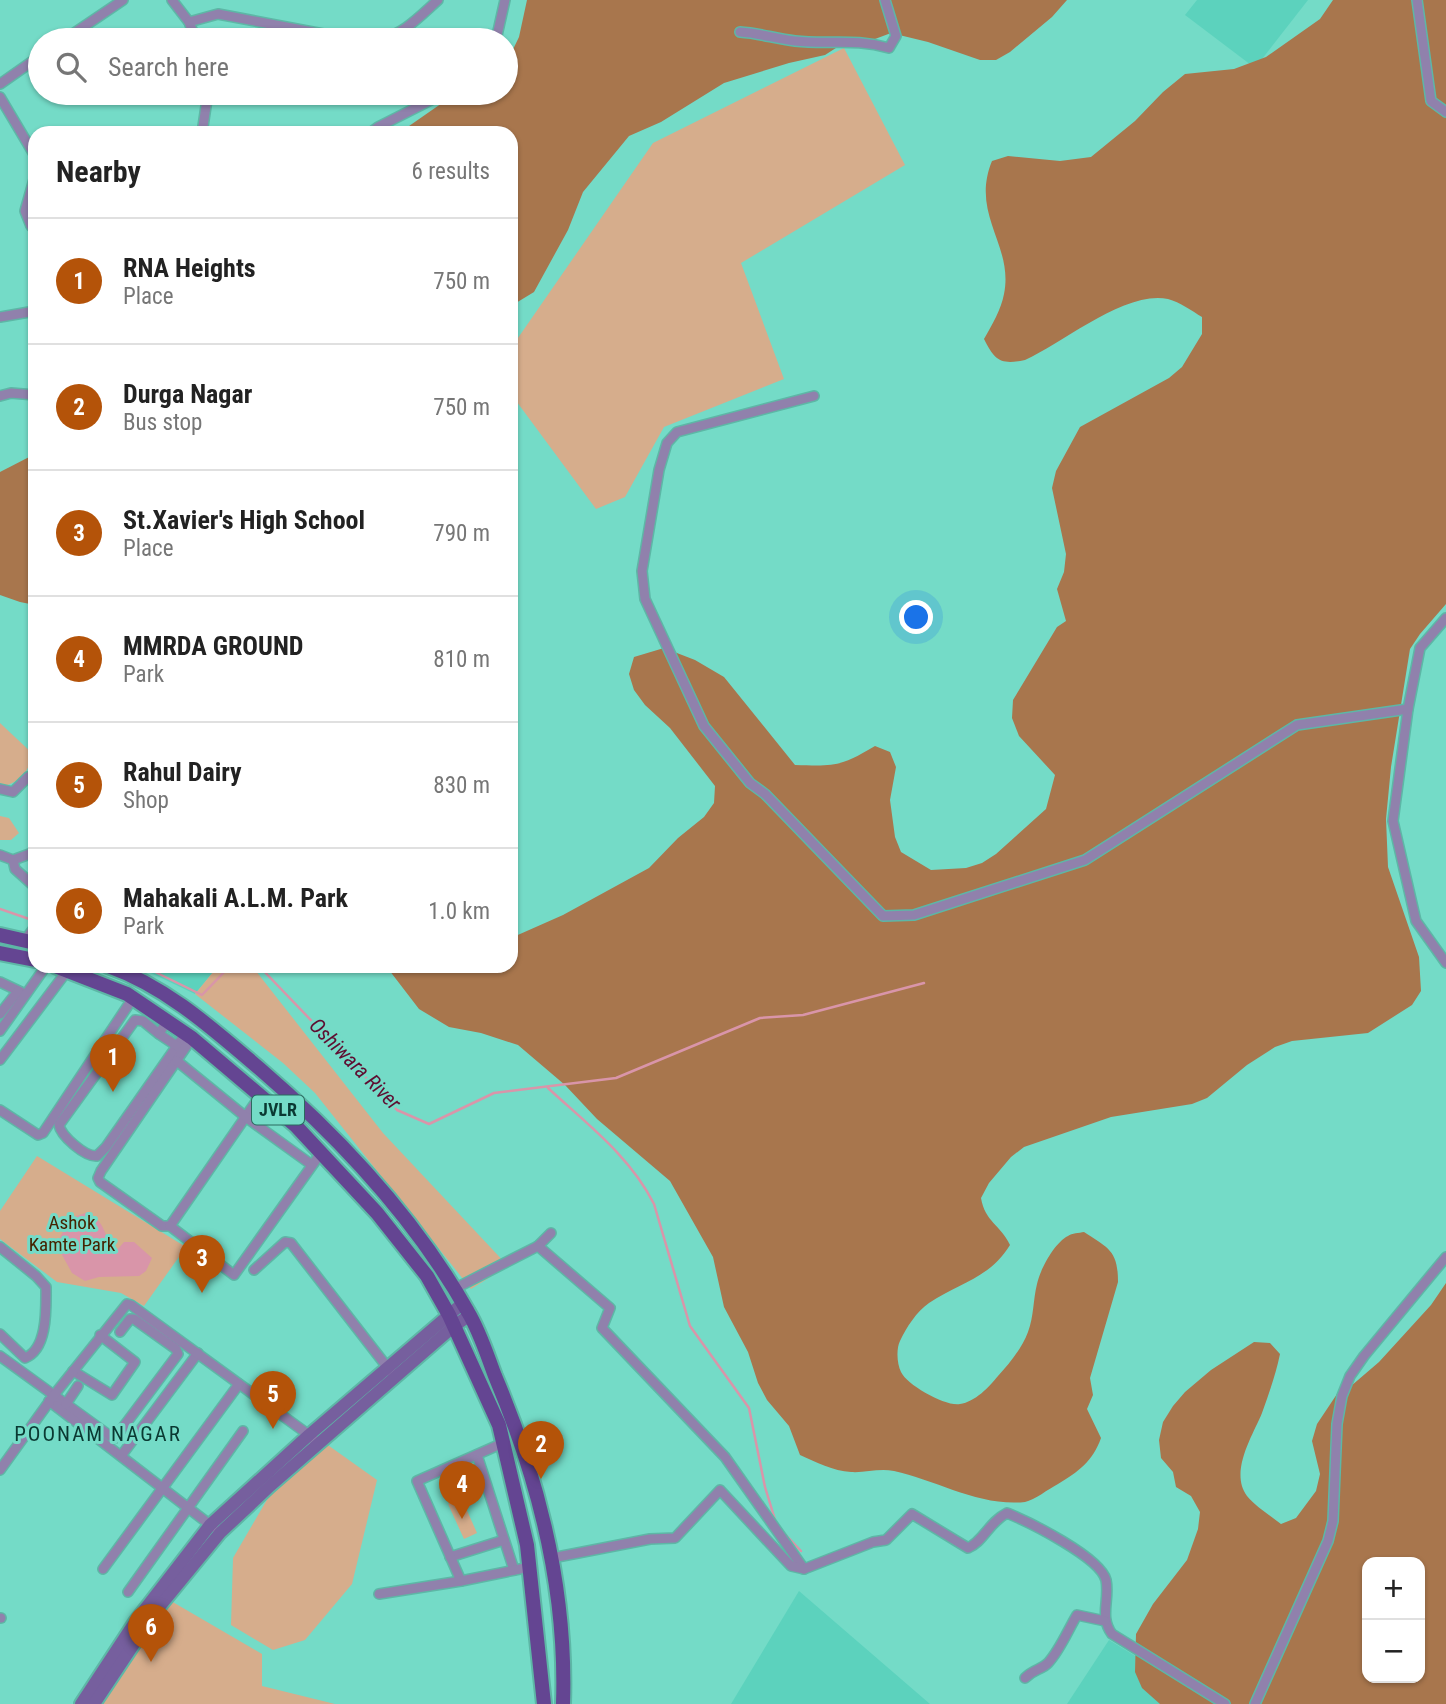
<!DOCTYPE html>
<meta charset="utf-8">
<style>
body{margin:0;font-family:"Roboto Condensed",sans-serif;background:#f6f6f6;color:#222}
.controls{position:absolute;right:21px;bottom:21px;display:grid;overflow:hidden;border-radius:14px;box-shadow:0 2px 5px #0004}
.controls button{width:63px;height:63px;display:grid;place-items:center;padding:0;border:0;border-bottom:2px solid #e0e0e0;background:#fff;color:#222;font:35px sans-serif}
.you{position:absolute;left:917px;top:618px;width:24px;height:24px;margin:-18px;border:5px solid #fff;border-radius:50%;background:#1a73e8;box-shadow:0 0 0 10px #1a73e833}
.badge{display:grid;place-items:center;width:46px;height:46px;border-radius:50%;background:#b45309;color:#fff;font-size:23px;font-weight:700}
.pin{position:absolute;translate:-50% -58px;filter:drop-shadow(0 2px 4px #0008)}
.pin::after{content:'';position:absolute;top:37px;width:24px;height:21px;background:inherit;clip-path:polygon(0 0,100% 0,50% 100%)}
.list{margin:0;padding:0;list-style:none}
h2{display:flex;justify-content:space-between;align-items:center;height:91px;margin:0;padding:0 28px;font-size:30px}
h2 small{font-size:23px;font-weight:400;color:#767676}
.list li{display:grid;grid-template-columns:46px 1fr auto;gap:21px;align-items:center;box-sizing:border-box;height:126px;padding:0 28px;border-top:2px solid #e0e0e0}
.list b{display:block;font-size:26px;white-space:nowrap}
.list p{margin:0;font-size:23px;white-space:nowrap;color:#767676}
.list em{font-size:23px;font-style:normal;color:#767676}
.icon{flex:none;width:38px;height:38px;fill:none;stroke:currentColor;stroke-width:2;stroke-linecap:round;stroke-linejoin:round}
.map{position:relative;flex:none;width:1446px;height:1704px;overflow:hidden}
.search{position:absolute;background:#fff;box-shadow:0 2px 5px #0004;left:28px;top:28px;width:490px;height:77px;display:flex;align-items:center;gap:18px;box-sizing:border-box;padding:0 24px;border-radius:38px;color:#767676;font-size:26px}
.panel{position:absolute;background:#fff;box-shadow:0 2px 5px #0004;left:28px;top:126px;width:490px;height:847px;border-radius:21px}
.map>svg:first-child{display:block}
.built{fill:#5cd2bd}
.green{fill:#d6ad8c}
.forest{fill:#a8764d;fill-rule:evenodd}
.water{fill:#d995a9}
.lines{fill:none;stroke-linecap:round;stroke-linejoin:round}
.stream{stroke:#d995a9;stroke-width:2.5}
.minor-casing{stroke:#5db7a6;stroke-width:12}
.secondary-casing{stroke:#5db7a6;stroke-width:16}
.primary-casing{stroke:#5db7a6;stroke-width:18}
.minor{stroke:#9081ac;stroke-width:9}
.secondary{stroke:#765f9e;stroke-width:12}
.primary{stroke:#644592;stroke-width:14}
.labels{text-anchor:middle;stroke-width:6;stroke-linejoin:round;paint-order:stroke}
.shield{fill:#74dbc7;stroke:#2a6a5f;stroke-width:2}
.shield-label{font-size:18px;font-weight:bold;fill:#0a3932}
.park-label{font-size:19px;fill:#452200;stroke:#74dbc7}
.water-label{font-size:21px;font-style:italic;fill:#5e0e31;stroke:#74dbc7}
.neighbourhood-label{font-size:21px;letter-spacing:2px;fill:#0a3932;stroke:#74dbc7}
</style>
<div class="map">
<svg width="1446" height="1704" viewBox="0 0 1446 1704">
<rect width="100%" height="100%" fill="#74dbc7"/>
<g class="built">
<path d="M1197,0H1308L1255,68L1185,15Z"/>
<path d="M136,966H218L195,994Z"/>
<path d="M799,1591L930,1704H731Z"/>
<path d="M1109,1640L1214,1704H1067Z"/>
</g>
<g class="green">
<path d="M844,48L905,165L741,263L784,379L664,427L625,497L596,509L511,394V348L653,143Z"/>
<path d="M0,723L33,754C28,772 22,780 5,786L0,784Z"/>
<path d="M0,816L9,818L19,833L11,840H0Z"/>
<path d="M218,966H252L383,1133L508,1266L471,1289L315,1093L283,1063L195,994Z"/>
<path d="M37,1156L186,1247L144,1306L121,1293L57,1282L0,1239V1211Z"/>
<path d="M325,1443L377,1480L352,1584L305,1640L273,1650L231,1625L233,1558L272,1491Z"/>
<path d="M461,1497L477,1533L464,1539L448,1504Z"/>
<path d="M171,1601L262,1654V1686L335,1704H100L154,1621Z"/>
</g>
<g class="forest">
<path d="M527,0H1067L1052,17L1010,52L996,60H980L928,42L891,33L859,45L839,46L825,55L789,63L724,83L661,122L629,136L583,192L568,230L534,292L511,306V133H399L445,101L461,93H506V64L519,37Z"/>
<path d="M1333,0H1446V604L1420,634L1410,649L1391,767L1386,819L1388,867L1419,957L1421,991L1412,1005L1368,1033L1292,1041L1275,1047L1247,1065L1207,1098L1192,1104L1111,1117L1024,1147L1011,1157L989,1183L981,1198C985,1222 1000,1224 1010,1245C990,1278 959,1283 929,1303C917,1311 906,1328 900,1341C896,1349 897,1364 901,1372C907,1385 946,1407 960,1404C975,1402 989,1387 998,1376C1010,1363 1022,1348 1028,1332C1034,1316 1033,1300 1037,1284C1040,1270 1054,1243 1068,1236C1072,1233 1079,1233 1084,1232C1108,1248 1118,1250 1118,1282L1090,1378L1093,1395L1087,1409L1101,1438C1093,1461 1078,1472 1058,1484C1048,1489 1035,1500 1025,1502C980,1507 936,1480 894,1471C879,1468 865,1473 851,1472C833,1471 816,1462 800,1455L789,1426L767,1400L758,1383L748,1352L724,1307L713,1257L670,1181L597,1119L565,1085L518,1045L481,1033L449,1027L419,1009L386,966H511V938L563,915L649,868L678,838L704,817L714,803L715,786L670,728L645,705L634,690L629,674L634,657L664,648L695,660L724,677L795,765C835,766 840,767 875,746L890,752L896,767L890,800L895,837L901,852L931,870L966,868L982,863L996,854L1046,809L1055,775L1019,736L1012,718L1013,700L1057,627L1066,621L1057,589L1064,572L1066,554L1052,488L1056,471L1080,427L1169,378L1182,367L1202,334V317C1192,311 1180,302 1168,299C1125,290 1063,343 1025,360C1001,365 995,361 984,339C992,325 1001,310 1004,294C1014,245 970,215 992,161L1008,156L1060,161L1091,157L1135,121L1163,92L1185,74L1234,69L1266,57L1320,19Z"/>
<path d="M35,454V605L20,602L0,595V472Z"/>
<path d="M1446,1283V1704H1160L1142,1688L1135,1672L1136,1634L1153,1604L1187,1560L1198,1529L1200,1512L1191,1496L1176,1487L1173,1472L1161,1458L1159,1440L1163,1422L1173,1406L1185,1392L1211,1370L1254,1342L1270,1343L1280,1354C1276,1374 1269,1393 1262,1413C1253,1435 1229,1472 1247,1496C1256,1507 1270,1515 1281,1524L1296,1518L1316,1491L1320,1474L1312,1441L1317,1424L1337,1394L1351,1386L1379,1362L1431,1305ZM1367,1562H1420V1678H1367Z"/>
</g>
<path class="water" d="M88,1212C110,1226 101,1239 118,1249L124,1242H134L152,1258L146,1271L139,1276L99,1277L85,1281L72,1273L56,1244L71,1218Z"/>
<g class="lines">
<g class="stream">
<path d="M0,909L35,921"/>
<path d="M143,966L202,995L230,966"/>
<path d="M259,966L397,1110L429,1124L494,1093L616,1078L760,1018L803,1015L924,983"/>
<path d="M548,1088C587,1124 630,1156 654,1204L690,1326L749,1408L765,1487L776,1523"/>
<path d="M782,1531L801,1551"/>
</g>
<g class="minor-casing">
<g id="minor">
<path d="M172,0L189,22L196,40"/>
<path d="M1417,0L1431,101L1446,112"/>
<path d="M189,22L218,14L355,40"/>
<path d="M740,32C759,33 776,39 795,41C829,45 854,38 889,48L896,36L885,0"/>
<path d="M64,40L123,0"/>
<path d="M379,40C404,34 419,17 438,0"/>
<path d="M496,40L505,0"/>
<path d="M0,84L40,56"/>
<path d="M0,97L35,156"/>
<path d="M202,133L208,93"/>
<path d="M370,133L378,127L445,93"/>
<path d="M35,176L25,211L31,226L35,227"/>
<path d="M0,317L35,311"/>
<path d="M0,396L11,393L35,395"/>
<path d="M814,396L677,432L667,443L659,470L642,571L645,599L704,726L750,783L765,794L883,916L914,915L1085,860L1297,725L1408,709"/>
<path d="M1446,618L1420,648L1408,709L1393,821L1416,921L1446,963"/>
<path d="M0,789L13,792L28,777L35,776"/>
<path d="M0,855L13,860L35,852"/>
<path d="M13,860L15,869L35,887"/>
<path d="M25,940L35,927"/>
<path d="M0,982L21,992"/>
<path d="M0,1014L18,991"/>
<path d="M167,1021L159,1034L143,1021L135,1020L59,1125C61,1136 85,1157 97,1156L106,1147L186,1033"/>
<path d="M0,1031L46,966"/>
<path d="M159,1034L177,1046"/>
<path d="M192,1038L101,1171L98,1178L100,1182L162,1226H170L260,1096"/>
<path d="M0,1060L67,971"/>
<path d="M177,1061L247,1118L312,1165"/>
<path d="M0,1110L38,1135L43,1133L133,998"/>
<path d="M170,1226L234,1275L321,1153"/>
<path d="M538,1246L551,1233"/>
<path d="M0,1247L36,1276L46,1287C46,1308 48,1349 25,1358L0,1334"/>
<path d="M254,1270L285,1242L291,1243L391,1372"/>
<path d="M454,1289L538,1246L610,1308L602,1328L725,1457L804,1569"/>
<path d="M0,1356L110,1436L115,1438L178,1354L176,1349L134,1319H130L120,1332"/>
<path d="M73,1371L112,1395L135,1362L100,1335"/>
<path d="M49,1401L213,1527"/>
<path d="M66,1404L78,1386"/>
<path d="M477,1455L514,1570"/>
<path d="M121,1456L198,1353"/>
<path d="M0,1470L54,1395L127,1304L131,1305L309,1435L318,1444"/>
<path d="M450,1557L504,1540"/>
<path d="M552,1558L650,1539L675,1538L720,1490L791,1566L804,1569L873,1542L886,1540L912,1514L968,1548C983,1542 989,1522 1007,1513C1029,1522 1100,1557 1106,1580C1110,1599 1099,1617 1112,1634L1225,1704"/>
<path d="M103,1569L239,1384"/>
<path d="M461,1581L417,1481L503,1443"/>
<path d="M128,1592L243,1431"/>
<path d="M379,1594L461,1581L530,1567"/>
<path d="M0,1618H1"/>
<path d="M1025,1678C1034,1669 1041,1670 1048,1663C1060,1650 1068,1630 1077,1615L1105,1621"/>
<path d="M1255,1704L1328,1541L1333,1521L1337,1424L1342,1396L1350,1376L1364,1356L1446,1257"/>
</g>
</g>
<g class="secondary-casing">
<g id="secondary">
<path d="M81,1704L135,1622L210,1525L309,1435L463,1303"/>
<path d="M94,1704L156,1611L220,1533L270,1486L454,1326L470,1315"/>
</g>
</g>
<g class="primary-casing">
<g id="primary">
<path d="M0,935L35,943"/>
<path d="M0,953L35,960"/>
<path d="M55,966L127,994L192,1038L296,1126L377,1213L427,1276L449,1315L499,1425L527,1545L544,1704"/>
<path d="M108,966C167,987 213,1029 260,1069C339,1137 417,1221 468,1312C480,1332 487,1355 495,1376C539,1480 567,1590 563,1704"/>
</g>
</g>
<use href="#minor" class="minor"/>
<use href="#secondary" class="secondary"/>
<use href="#primary" class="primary"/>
</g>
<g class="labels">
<rect class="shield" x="252" y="1095.5" width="52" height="29" rx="5"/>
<g class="shield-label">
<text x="278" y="1116">JVLR</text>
</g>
<g class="park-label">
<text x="72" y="1229">Ashok<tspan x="72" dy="22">Kamte Park</tspan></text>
</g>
<g class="water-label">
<text transform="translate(355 1064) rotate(45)" y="7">Oshiwara River</text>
</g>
<g class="neighbourhood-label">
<text x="98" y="1441">POONAM NAGAR</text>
</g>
</g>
</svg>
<div class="controls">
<button>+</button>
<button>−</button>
</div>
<div class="you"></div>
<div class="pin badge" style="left:113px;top:1092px">1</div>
<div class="pin badge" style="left:541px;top:1479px">2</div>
<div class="pin badge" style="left:202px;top:1293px">3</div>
<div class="pin badge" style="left:462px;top:1519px">4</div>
<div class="pin badge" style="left:273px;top:1429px">5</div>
<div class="pin badge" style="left:151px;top:1662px">6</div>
<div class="search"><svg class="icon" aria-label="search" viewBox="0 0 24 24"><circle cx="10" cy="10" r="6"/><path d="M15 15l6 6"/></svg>Search here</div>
<section class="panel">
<h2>Nearby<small>6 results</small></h2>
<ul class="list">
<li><span class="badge">1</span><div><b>RNA Heights</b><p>Place</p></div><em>750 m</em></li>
<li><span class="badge">2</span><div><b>Durga Nagar</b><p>Bus stop</p></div><em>750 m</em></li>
<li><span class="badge">3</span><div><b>St.Xavier's High School</b><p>Place</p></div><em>790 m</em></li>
<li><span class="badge">4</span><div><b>MMRDA GROUND</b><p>Park</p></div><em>810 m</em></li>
<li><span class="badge">5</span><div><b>Rahul Dairy</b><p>Shop</p></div><em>830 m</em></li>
<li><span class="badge">6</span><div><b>Mahakali A.L.M. Park</b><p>Park</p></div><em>1.0 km</em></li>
</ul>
</section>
</div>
